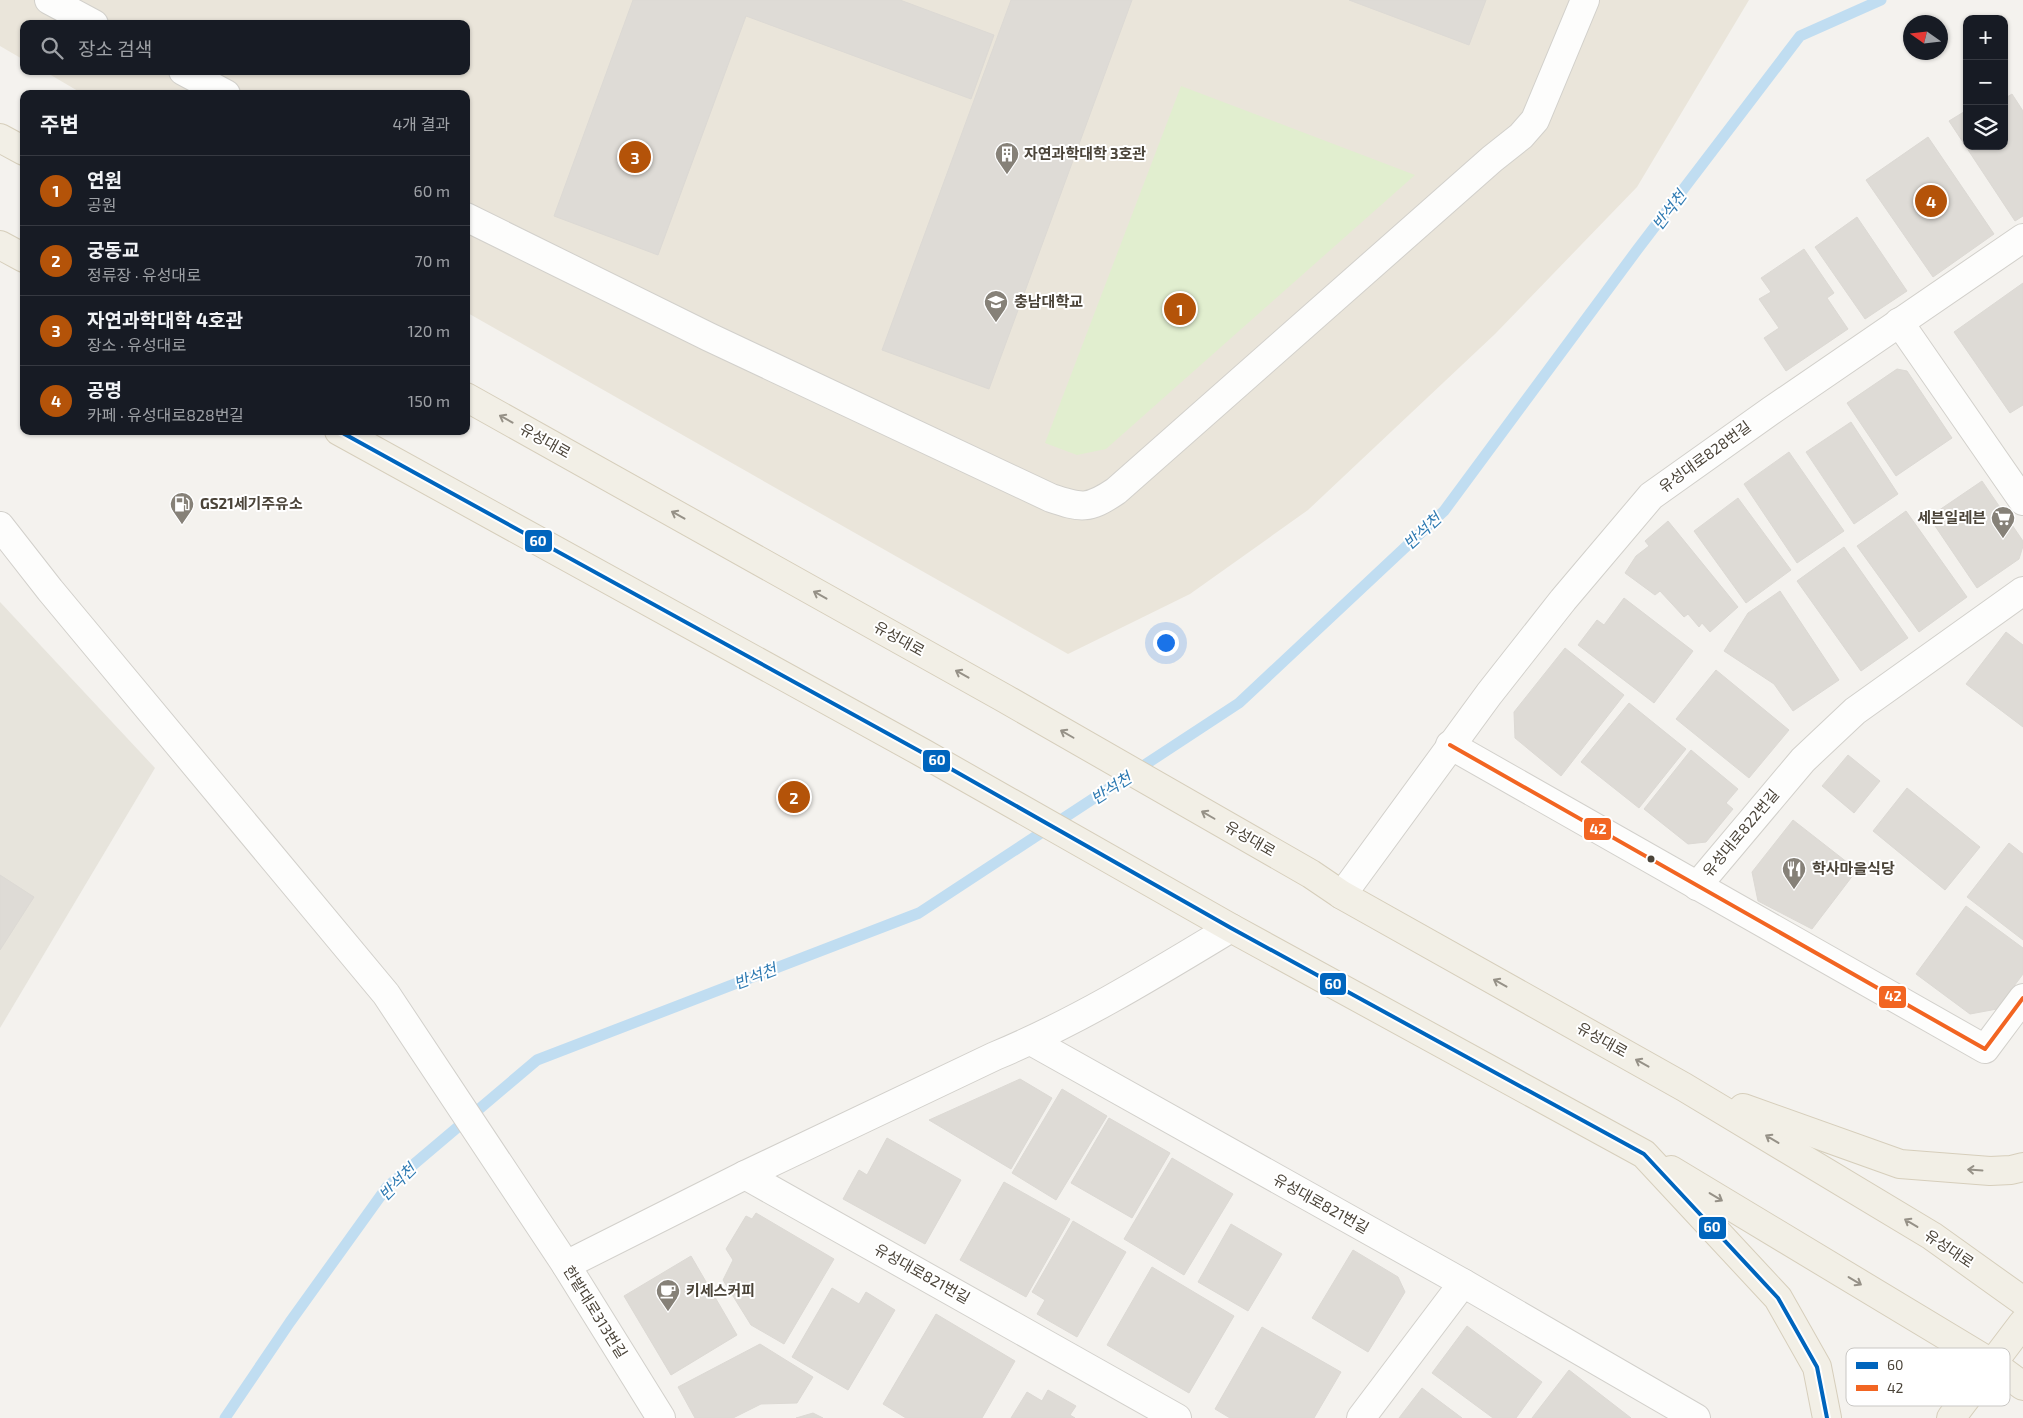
<!DOCTYPE html>
<html lang="ko">
<meta charset="utf-8">
<style>
body{margin:0;font-family:"Exo 2","Noto Sans KR",sans-serif;background:#242831;color:#f1f3f6}
.controls{position:absolute;right:15px;top:15px;display:grid;overflow:hidden;border-radius:10px;box-shadow:0 1px 4px #0004}
.controls button{width:45px;height:45px;display:grid;place-items:center;padding:0;border:0;border-bottom:1px solid #363941;background:#171b24;color:#f1f3f6;font:25px sans-serif}
.compass{position:absolute;left:1903px;top:15px;width:45px;height:45px;border-radius:50%;background:#171b24;box-shadow:0 1px 4px #0004;rotate:284deg}
.you{position:absolute;left:1165px;top:642px;width:18px;height:18px;margin:-12px;border:4px solid #fff;border-radius:50%;background:#1a73e8;box-shadow:0 0 0 8px #1a73e833}
.badge{display:grid;place-items:center;width:32px;height:32px;border-radius:50%;background:#b45309;color:#fff;font-size:16px;font-weight:700}
.pin{position:absolute;translate:-50% -50%;border:2px solid #fff;box-shadow:0 1px 5px #0006}
.list{margin:0;padding:0;list-style:none}
h2{display:flex;justify-content:space-between;align-items:center;height:65px;margin:0;padding:0 20px;font-size:21px}
h2 small{font-size:16px;font-weight:400;color:#9ea1a6}
.list li{display:grid;grid-template-columns:32px 1fr auto;gap:15px;align-items:center;box-sizing:border-box;height:70px;padding:0 20px;border-top:1px solid #363941}
.list b{display:block;font-size:19px;white-space:nowrap}
.list p{margin:0;font-size:16px;white-space:nowrap;color:#9ea1a6}
.list em{font-size:16px;font-style:normal;color:#9ea1a6}
.icon{flex:none;width:28px;height:28px;fill:none;stroke:currentColor;stroke-width:2;stroke-linecap:round;stroke-linejoin:round}
.map{position:relative;flex:none;width:2023px;height:1418px;overflow:hidden}
.search{position:absolute;background:#171b24;box-shadow:0 1px 4px #0004;left:20px;top:20px;width:450px;height:55px;display:flex;align-items:center;gap:12px;box-sizing:border-box;padding:0 18px;border-radius:10px;color:#9ea1a6;font-size:19px}
.panel{position:absolute;background:#171b24;box-shadow:0 1px 4px #0004;left:20px;top:90px;width:450px;height:345px;border-radius:10px}
.map>svg:first-child{display:block}
.residential{fill:#e7e4dc}
.education{fill:#eae5da}
.green{fill:#e1eecf}
.lines{fill:none;stroke-linecap:round;stroke-linejoin:round}
.stream{stroke:#c0ddf1;stroke-width:11}
.building{fill:#dedbd6;stroke:#dcd9d4}
.minor-casing{stroke:#d2d0cb;stroke-width:30}
.major-casing{stroke:#d6cebb;stroke-width:30}
.minor{stroke:#fdfdfc;stroke-width:28}
.major{stroke:#f2efe6;stroke-width:28}
.bus-1-casing{stroke:#fff;stroke-width:8}
.bus-2-casing{stroke:#fff;stroke-width:8}
.bus-1{stroke:#0065bd;stroke-width:4}
.bus-2{stroke:#f26522;stroke-width:4}
.oneway{stroke:#969187}
.bus-dot{fill:#4b4439;stroke:#fff;stroke-width:2}
.labels{text-anchor:middle;stroke-width:4;stroke-linejoin:round;paint-order:stroke}
.poi-label{font-size:15px;font-weight:bold;fill:#4b4439;stroke:#fff;text-anchor:start}
.street-label{font-size:15px;fill:#4b4439;stroke:#fff}
.water-label{font-size:16px;font-style:italic;fill:#2e7ab2;stroke:#fff}
.key{fill:#fff;stroke:#c9c7c4;stroke-width:1}
.key-label{font-size:14px;fill:#4b4439}
.line-badge{stroke:#fff;stroke-width:2}
.badge-label{font-size:14px;text-anchor:middle;font-weight:bold;fill:#fff}
</style>
<div class="map">
<svg width="2023" height="1418" viewBox="0 0 2023 1418">
<rect width="100%" height="100%" fill="#f4f2ee"/>
<path class="residential" d="M0,602L155,768L0,1028Z"/>
<path class="education" d="M0,0H1749L1637,187L1495,334L1308,510L1190,594L1068,654L466,312V94H83L44,71H466V24H24V60L0,46Z"/>
<path class="green" d="M1181,86L1415,175L1106,449L1077,455L1045,443Z"/>
<g class="lines">
<path class="stream" d="M225,1418L290,1322L387,1187L537,1060L919,913L1239,703L1444,511L1637,250L1800,36L1881,0"/>
</g>
<g class="building">
<path d="M633,0H900L994,35L971,99L746,16L658,255L554,216Z"/>
<path d="M1011,0H1132L989,389L882,350Z"/>
<path d="M1349,0H1486L1469,45Z"/>
<path d="M2012,94L2023,111V216L2015,221L1949,121L1967,110V146H2004V99Z"/>
<path d="M1928,137L1994,234L1933,277L1866,180Z"/>
<path d="M1857,217L1907,291L1865,319L1815,247Z"/>
<path d="M1804,249L1834,293L1827,298L1848,329L1786,371L1764,338L1779,328L1759,299L1771,292L1761,278Z"/>
<path d="M2023,283V405L2010,413L1954,332Z"/>
<path d="M1897,369L1907,371L1952,438L1896,476L1847,403Z"/>
<path d="M1851,422L1898,494L1854,524L1806,452Z"/>
<path d="M1789,452L1844,531L1797,563L1744,484Z"/>
<path d="M1982,481L2023,541V546L2019,559L1977,588L1929,517Z"/>
<path d="M1738,498L1791,570L1746,603L1694,531Z"/>
<path d="M1906,511L1967,597L1919,632L1857,546Z"/>
<path d="M1668,521L1738,607L1710,632L1702,623L1699,627L1688,614L1684,617L1660,591L1655,595L1625,573L1636,556L1649,546L1645,541Z"/>
<path d="M1844,547L1908,638L1861,671L1797,581Z"/>
<path d="M1780,591L1839,680L1793,711L1774,684L1724,651L1748,613Z"/>
<path d="M1624,598L1693,651L1654,703L1578,645L1597,620L1604,625Z"/>
<path d="M2006,632L2023,645V727L1966,684Z"/>
<path d="M1565,648L1624,695L1561,776L1515,738L1514,712Z"/>
<path d="M1716,670L1789,730L1749,778L1676,719Z"/>
<path d="M1629,703L1686,749L1639,808L1581,762Z"/>
<path d="M1691,750L1738,789L1726,803L1733,809L1706,842L1688,844L1644,809Z"/>
<path d="M1848,755L1880,781L1854,813L1822,786Z"/>
<path d="M1907,788L1980,847L1945,890L1873,831Z"/>
<path d="M1793,820L1857,870L1812,929L1758,901L1752,872Z"/>
<path d="M2009,843L2023,854V940L1967,897Z"/>
<path d="M0,875L34,897L0,950Z"/>
<path d="M1966,906L2023,948V974L1997,1009L1970,1014L1916,974Z"/>
<path d="M1020,1079L1052,1098L1011,1169L929,1120Z"/>
<path d="M1062,1089L1107,1116L1056,1200L1012,1173Z"/>
<path d="M1109,1118L1170,1153L1132,1218L1071,1183Z"/>
<path d="M887,1138L961,1180L925,1244L843,1199L859,1170L867,1175Z"/>
<path d="M1172,1158L1233,1194L1184,1275L1124,1239Z"/>
<path d="M1004,1182L1070,1219L1026,1297L960,1260Z"/>
<path d="M756,1213L834,1259L784,1344L751,1325L723,1280L733,1260L726,1249L746,1216L752,1219Z"/>
<path d="M1073,1221L1126,1252L1077,1337L1037,1314L1045,1300L1032,1292Z"/>
<path d="M1231,1224L1282,1254L1248,1311L1198,1282Z"/>
<path d="M1353,1250L1398,1277L1405,1292L1368,1352L1312,1318Z"/>
<path d="M691,1256L737,1335L671,1375L624,1296Z"/>
<path d="M1152,1267L1234,1316L1189,1393L1107,1345Z"/>
<path d="M832,1288L859,1304L866,1292L895,1310L848,1390L792,1357Z"/>
<path d="M936,1314L1015,1361L982,1418H906L883,1404Z"/>
<path d="M1467,1326L1542,1382L1516,1418H1493L1432,1373Z"/>
<path d="M1262,1327L1341,1372L1314,1418H1230L1215,1409Z"/>
<path d="M760,1344L813,1377L797,1403L761,1404L733,1418H695L678,1387Z"/>
<path d="M1569,1370L1631,1418H1532Z"/>
<path d="M1422,1388L1462,1418H1399Z"/>
<path d="M1048,1390L1076,1406L1070,1415L1075,1418H1011L1027,1392L1042,1401Z"/>
<path d="M813,1413L823,1418H796Z"/>
</g>
<g class="lines">
<g class="minor-casing">
<g id="minor">
<path d="M49,0L94,24"/>
<path d="M183,71L226,94"/>
<path d="M466,217L709,337L1051,498C1081,508 1088,510 1116,491L1492,159L1521,136L1535,120L1585,0"/>
<path d="M1899,322L2023,501"/>
<path d="M0,526L50,590L386,994L566,1265L661,1418"/>
<path d="M1450,745L1985,1049L2023,998"/>
<path d="M1697,886L1803,760L1855,711L2023,591"/>
<path d="M1342,895L1489,694L1563,600L1651,496L1772,410L2023,238"/>
<path d="M1031,1041L1463,1283L1696,1418"/>
<path d="M745,1175L1177,1418"/>
<path d="M566,1265L745,1175L995,1056C1077,1022 1155,974 1231,928"/>
<path d="M1361,1418L1463,1283"/>
</g>
</g>
<g class="major-casing">
<g id="major">
<path d="M0,138L24,151"/>
<path d="M0,245L24,258"/>
<path d="M466,397L1004,698L1311,874L1342,895L1684,1087L1932,1236L2023,1301"/>
<path d="M339,431L923,753L1231,928L1644,1154L1778,1298L1817,1367L1827,1418"/>
<path d="M1743,1108L1900,1164L1990,1171L2011,1170L2023,1167"/>
<path d="M1671,1170L1993,1364L2023,1386"/>
<path d="M1951,1418L2023,1323"/>
</g>
</g>
<use href="#minor" class="minor"/>
<use href="#major" class="major"/>
<g class="bus-1-casing">
<path id="bus-1" d="M339,431L923,753L1231,928L1644,1154L1778,1298L1817,1367L1827,1418"/>
</g>
<g class="bus-2-casing">
<path id="bus-2" d="M1450,745L1985,1049L2023,998"/>
</g>
<use href="#bus-1" class="bus-1"/>
<use href="#bus-2" class="bus-2"/>
</g>
<defs><path id="oneway-shaft" d="M-6 0H5M1.5-3L5.5 0L1.5 3" fill="none" stroke-width="1.6" stroke-linecap="round" stroke-linejoin="round" transform="scale(1.25)"/></defs>
<g class="oneway">
<use href="#oneway-shaft" transform="translate(506 419) rotate(-151)"/>
<use href="#oneway-shaft" transform="translate(678 515) rotate(-151)"/>
<use href="#oneway-shaft" transform="translate(820 595) rotate(-151)"/>
<use href="#oneway-shaft" transform="translate(962 674) rotate(-151)"/>
<use href="#oneway-shaft" transform="translate(1067 734) rotate(-150)"/>
<use href="#oneway-shaft" transform="translate(1208 815) rotate(-150)"/>
<use href="#oneway-shaft" transform="translate(1500 983) rotate(-151)"/>
<use href="#oneway-shaft" transform="translate(1642 1063) rotate(-151)"/>
<use href="#oneway-shaft" transform="translate(1772 1139) rotate(-149)"/>
<use href="#oneway-shaft" transform="translate(1975 1170) rotate(-176)"/>
<use href="#oneway-shaft" transform="translate(1716 1197) rotate(31)"/>
<use href="#oneway-shaft" transform="translate(1911 1223) rotate(-149)"/>
<use href="#oneway-shaft" transform="translate(1855 1281) rotate(31)"/>
</g>
<defs>
<g id="building-pin" transform="scale(1.25)"><path d="M0 17L-7.5 6A9.5 9.5 0 1 1 7.5 6Z" fill="#868178" stroke="#fff"/><path d="M-4-6H4V6H1V3H-1V6H-4ZM-2.5-4.3h1.7v1.8h-1.7ZM.8-4.3h1.7v1.8H.8ZM-2.5-1h1.7V.8h-1.7ZM.8-1h1.7V.8H.8Z" fill="#fff"/></g>
<g id="university-pin" transform="scale(1.25)"><path d="M0 17L-7.5 6A9.5 9.5 0 1 1 7.5 6Z" fill="#868178" stroke="#fff"/><path d="M0-5L7-2L0 1L-7-2ZM-4 1L0 2.5L4 1V4Q0 6-4 4Z" fill="#fff"/></g>
<g id="fuel-pin" transform="scale(1.25)"><path d="M0 17L-7.5 6A9.5 9.5 0 1 1 7.5 6Z" fill="#868178" stroke="#fff"/><path d="M-5.5-6h7V0h2V4h1.3V-2.5L3-4.5l.8-.8L6-3V5H2.5V1h-1V6h-7ZM-4.2-4.7v3.2H.2V-4.7Z" fill="#fff"/></g>
<g id="supermarket-pin" transform="scale(1.25)"><path d="M0 17L-7.5 6A9.5 9.5 0 1 1 7.5 6Z" fill="#868178" stroke="#fff"/><path d="M-6-5.5h2.5l.6 2H6L4.5 2H-2.5L-4.4-4H-6ZM-1.5 3.2a1.3 1.3 0 1 0 .1 0ZM3 3.2a1.3 1.3 0 1 0 .1 0Z" fill="#fff"/></g>
<g id="restaurant-pin" transform="scale(1.25)"><path d="M0 17L-7.5 6A9.5 9.5 0 1 1 7.5 6Z" fill="#868178" stroke="#fff"/><path d="M-5-6h1v4h1v-4h1v4h1v-4h1v5L-1.5 .5V6h-2V.5L-5-1ZM5-6V6H3V1.5H1.5Q1.5-4 5-6Z" fill="#fff"/></g>
<g id="cafe-pin" transform="scale(1.25)"><path d="M0 17L-7.5 6A9.5 9.5 0 1 1 7.5 6Z" fill="#868178" stroke="#fff"/><path d="M-5.5-4.5H6V0H3Q3 3.5 0 3.5H-2.5Q-5.5 3.5-5.5 0ZM3-3.2v2h1.7v-2ZM-6 4.5H4V6H-6Z" fill="#fff"/></g>
</defs>
<g fill-rule="evenodd">
<use href="#building-pin" x="1007" y="154"/>
<use href="#university-pin" x="996" y="302"/>
<use href="#fuel-pin" x="182" y="504"/>
<use href="#supermarket-pin" x="2003" y="518"/>
<use href="#restaurant-pin" x="1794" y="869"/>
<use href="#cafe-pin" x="668" y="1291"/>
</g>
<circle class="bus-dot" cx="1651" cy="859" r="4.5"/>
<g class="labels">
<g class="poi-label">
<text x="1024" y="159">자연과학대학 3호관</text>
<text x="1014" y="307">충남대학교</text>
<text x="200" y="509">GS21세기주유소</text>
<text x="1986" y="523" text-anchor="end">세븐일레븐</text>
<text x="1812" y="874">학사마을식당</text>
<text x="686" y="1296">키세스커피</text>
</g>
<g class="street-label">
<text transform="translate(545 441) rotate(29)" y="5">유성대로</text>
<text transform="translate(1705 457) rotate(-36)" y="5">유성대로828번길</text>
<text transform="translate(899 639) rotate(29)" y="5">유성대로</text>
<text transform="translate(1741 833) rotate(-50)" y="5">유성대로822번길</text>
<text transform="translate(1250 839) rotate(30)" y="5">유성대로</text>
<text transform="translate(1602 1040) rotate(29)" y="5">유성대로</text>
<text transform="translate(1321 1204) rotate(29)" y="5">유성대로821번길</text>
<text transform="translate(1949 1249) rotate(34)" y="5">유성대로</text>
<text transform="translate(922 1274) rotate(29)" y="5">유성대로821번길</text>
<text transform="translate(595 1312) rotate(58)" y="5">한밭대로313번길</text>
</g>
<g class="water-label">
<text transform="translate(1669 210) rotate(-53)" y="6">반석천</text>
<text transform="translate(1422 531) rotate(-43)" y="6">반석천</text>
<text transform="translate(1111 788) rotate(-33)" y="6">반석천</text>
<text transform="translate(755 976) rotate(-21)" y="6">반석천</text>
<text transform="translate(397 1182) rotate(-45)" y="6">반석천</text>
</g>
</g>
<rect x="1846" y="1348" width="164" height="58" rx="8" class="key"/>
<rect x="1856" y="1362" width="22" height="7" fill="#0065bd"/>
<rect x="1856" y="1385" width="22" height="6" fill="#f26522"/>
<g class="key-label">
<text x="1887" y="1370">60</text>
<text x="1887" y="1393">42</text>
</g>
<g class="line-badge">
<rect x="524" y="529" width="29" height="24" rx="5" fill="#0065bd"/>
<rect x="922" y="749" width="29" height="24" rx="5" fill="#0065bd"/>
<rect x="1583" y="817" width="29" height="24" rx="5" fill="#f26522"/>
<rect x="1319" y="972" width="28" height="24" rx="5" fill="#0065bd"/>
<rect x="1878" y="985" width="29" height="24" rx="5" fill="#f26522"/>
<rect x="1698" y="1216" width="29" height="24" rx="5" fill="#0065bd"/>
</g>
<g class="badge-label">
<text x="538" y="546">60</text>
<text x="937" y="765">60</text>
<text x="1598" y="834">42</text>
<text x="1333" y="989">60</text>
<text x="1893" y="1001">42</text>
<text x="1712" y="1232">60</text>
</g>
</svg>
<div class="controls">
<button>+</button>
<button>−</button>
<button><svg class="icon" aria-label="layers" viewBox="0 0 24 24"><path d="M12 4l9 5-9 5-9-5zM3 14l9 5 9-5"/></svg></button>
</div>
<svg class="compass" viewBox="-18 -18 36 36"><path d="M0-13l5 13h-10z" fill="#e53935"/><path d="M0 13l5-13h-10z" fill="#9ea1a6"/></svg>
<div class="you"></div>
<div class="pin badge" style="left:1180px;top:309px">1</div>
<div class="pin badge" style="left:794px;top:797px">2</div>
<div class="pin badge" style="left:635px;top:157px">3</div>
<div class="pin badge" style="left:1931px;top:201px">4</div>
<div class="search"><svg class="icon" aria-label="search" viewBox="0 0 24 24"><circle cx="10" cy="10" r="6"/><path d="M15 15l6 6"/></svg>장소 검색</div>
<section class="panel">
<h2>주변<small>4개 결과</small></h2>
<ul class="list">
<li><span class="badge">1</span><div><b>연원</b><p>공원</p></div><em>60 m</em></li>
<li><span class="badge">2</span><div><b>궁동교</b><p>정류장 · 유성대로</p></div><em>70 m</em></li>
<li><span class="badge">3</span><div><b>자연과학대학 4호관</b><p>장소 · 유성대로</p></div><em>120 m</em></li>
<li><span class="badge">4</span><div><b>공명</b><p>카페 · 유성대로828번길</p></div><em>150 m</em></li>
</ul>
</section>
</div>
